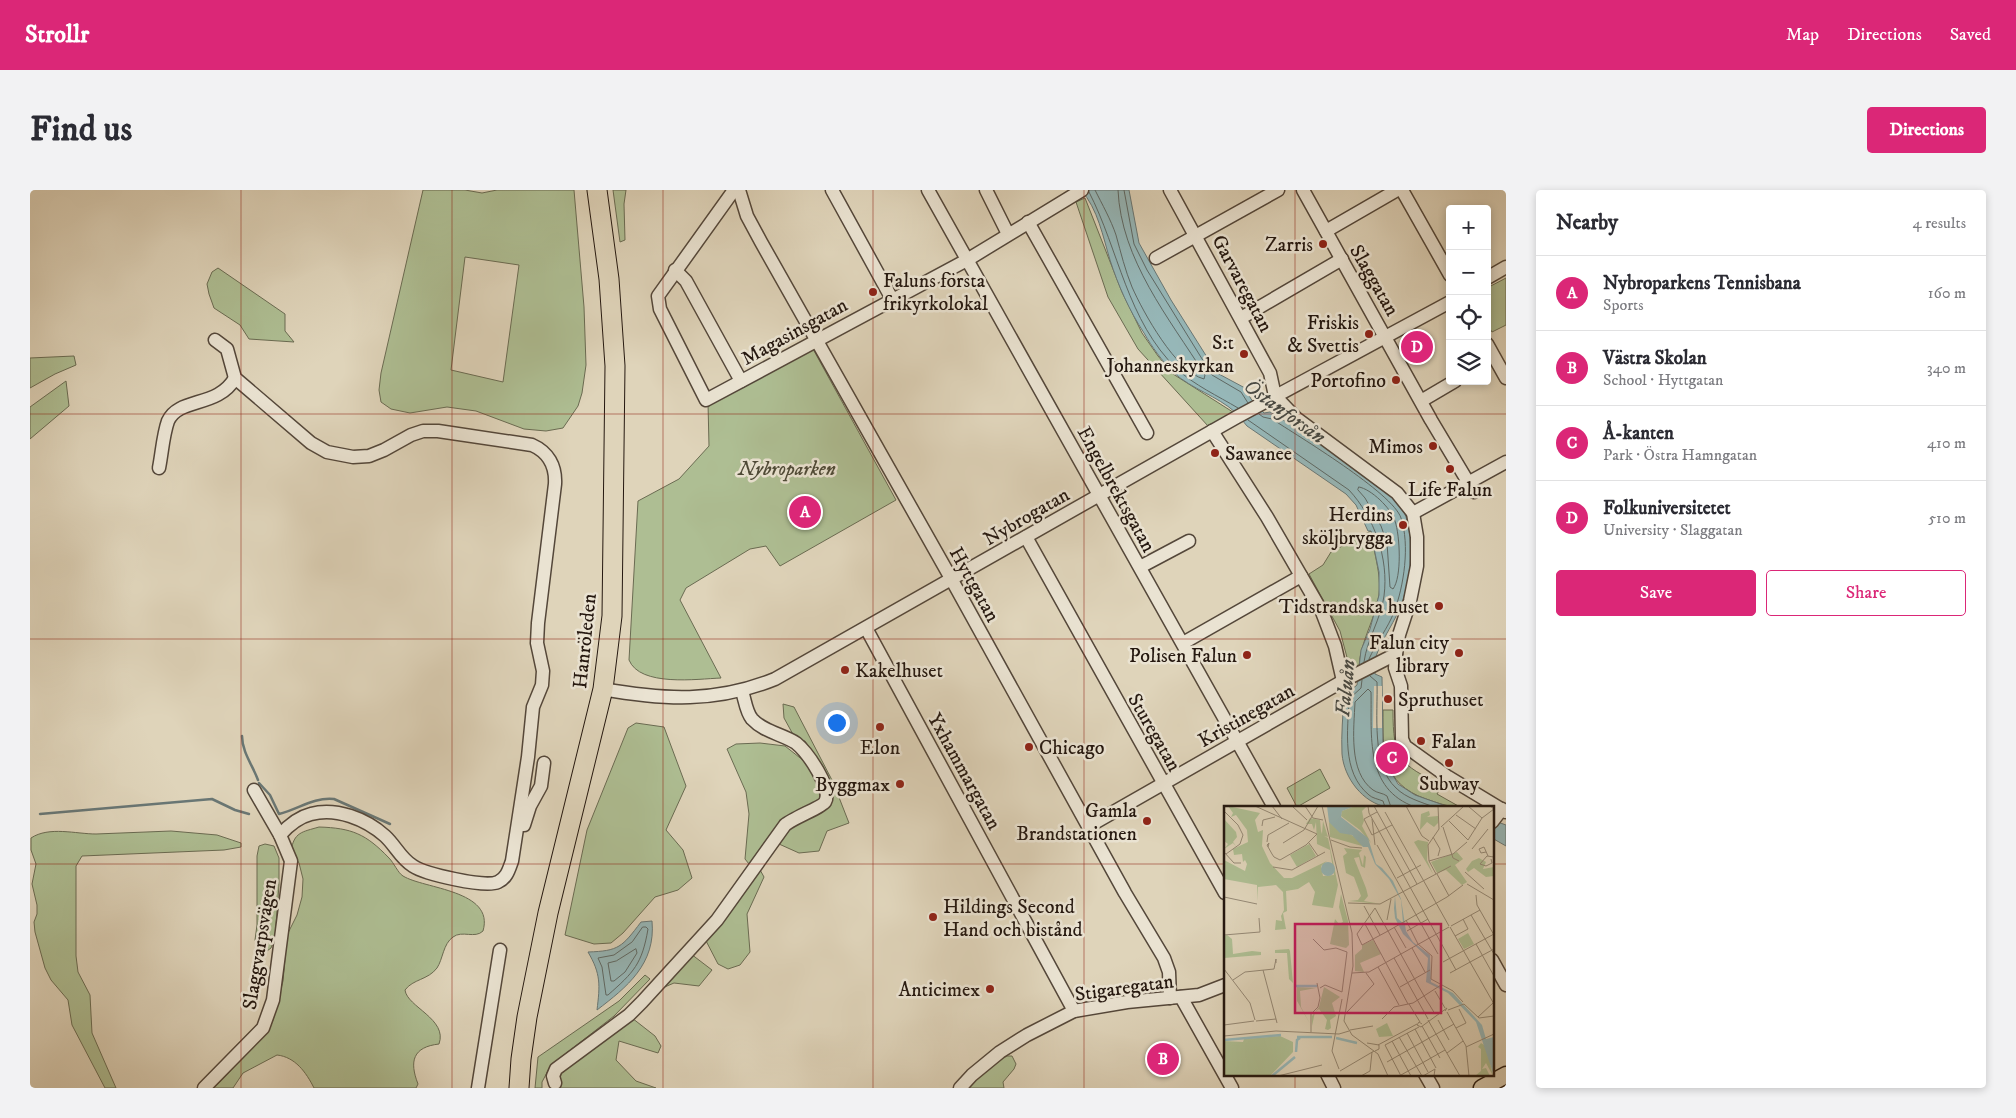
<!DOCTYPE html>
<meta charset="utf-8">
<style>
body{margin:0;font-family:"IM FELL DW Pica",serif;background:#f2f2f3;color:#2b2b33}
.controls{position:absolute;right:15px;top:15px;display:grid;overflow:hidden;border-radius:5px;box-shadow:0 2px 8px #0003}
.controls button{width:45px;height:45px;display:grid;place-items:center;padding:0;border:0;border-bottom:1px solid #e1e1e2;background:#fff;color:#2b2b33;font:25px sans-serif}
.you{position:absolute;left:806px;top:532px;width:18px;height:18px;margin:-12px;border:4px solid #fff;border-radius:50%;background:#1a73e8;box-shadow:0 0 0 8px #1a73e833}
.badge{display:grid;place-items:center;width:32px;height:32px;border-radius:50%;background:#db2777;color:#fff;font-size:16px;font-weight:700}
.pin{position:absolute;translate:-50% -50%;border:2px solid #fff;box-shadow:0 1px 5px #0006}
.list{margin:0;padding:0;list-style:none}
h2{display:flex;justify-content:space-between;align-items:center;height:65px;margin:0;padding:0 20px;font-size:21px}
h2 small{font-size:16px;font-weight:400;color:#7c7c81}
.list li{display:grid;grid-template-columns:32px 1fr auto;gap:15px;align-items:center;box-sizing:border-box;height:75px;padding:0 20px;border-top:1px solid #e1e1e2}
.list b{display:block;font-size:19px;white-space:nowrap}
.list p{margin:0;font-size:16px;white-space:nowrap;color:#7c7c81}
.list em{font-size:16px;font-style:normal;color:#7c7c81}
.actions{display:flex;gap:10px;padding:15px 20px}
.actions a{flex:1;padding:11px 0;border:1px solid #db2777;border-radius:5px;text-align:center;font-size:18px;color:#db2777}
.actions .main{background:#db2777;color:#fff}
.icon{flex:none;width:28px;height:28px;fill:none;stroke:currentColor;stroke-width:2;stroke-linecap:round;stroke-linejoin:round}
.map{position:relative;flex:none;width:1476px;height:898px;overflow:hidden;border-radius:5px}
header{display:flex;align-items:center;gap:30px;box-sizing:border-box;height:70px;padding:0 25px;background:#db2777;color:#fff}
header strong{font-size:24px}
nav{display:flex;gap:28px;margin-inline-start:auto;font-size:18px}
.intro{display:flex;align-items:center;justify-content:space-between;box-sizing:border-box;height:120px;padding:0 30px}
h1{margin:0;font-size:35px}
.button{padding:12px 22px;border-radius:5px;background:#db2777;color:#fff;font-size:18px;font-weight:700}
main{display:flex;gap:30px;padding:0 30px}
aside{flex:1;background:#fff;border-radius:5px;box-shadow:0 2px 8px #0003}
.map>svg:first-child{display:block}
.green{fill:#aebe93;stroke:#6a6b52;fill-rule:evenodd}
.water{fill:#96b7b8;stroke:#697775}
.pier{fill:#dfd4ba}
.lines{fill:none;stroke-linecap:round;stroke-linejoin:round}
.shore{stroke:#5e6864;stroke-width:1}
.stream{stroke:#697775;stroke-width:2.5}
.minor-casing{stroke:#54473a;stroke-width:15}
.major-casing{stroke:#251810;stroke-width:19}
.highway-casing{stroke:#251810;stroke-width:21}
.minor{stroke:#eae3d2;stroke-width:12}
.major{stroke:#dfd4ba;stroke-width:16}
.highway{stroke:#dfd4ba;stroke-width:19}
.grid{fill:none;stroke:#8f2418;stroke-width:1;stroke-opacity:0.55}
.poi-dot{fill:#8f2418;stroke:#eae3d2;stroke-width:2}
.labels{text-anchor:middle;stroke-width:5;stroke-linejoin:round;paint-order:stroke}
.poi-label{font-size:20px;fill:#251810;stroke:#eae3d2;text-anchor:end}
.street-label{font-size:20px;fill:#251810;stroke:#eae3d2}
.park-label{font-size:20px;font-style:italic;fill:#4e4a37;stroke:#eae3d2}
.water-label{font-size:21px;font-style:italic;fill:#474842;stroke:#eae3d2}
.inset-river{fill:none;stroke:#96b7b8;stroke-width:2.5}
.inset-road{fill:none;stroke:#958976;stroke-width:1}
.view{fill:#c2185b;fill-opacity:0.15;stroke:#c2185b;stroke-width:2.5}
.inset-edge{fill:none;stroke:#251810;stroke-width:2.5}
</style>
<header>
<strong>Strollr</strong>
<nav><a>Map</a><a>Directions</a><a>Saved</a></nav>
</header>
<div class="intro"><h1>Find us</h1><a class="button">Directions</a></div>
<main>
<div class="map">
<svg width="1476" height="898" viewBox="0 0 1476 898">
<rect width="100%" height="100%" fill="#dfd4ba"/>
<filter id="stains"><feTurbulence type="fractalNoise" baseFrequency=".004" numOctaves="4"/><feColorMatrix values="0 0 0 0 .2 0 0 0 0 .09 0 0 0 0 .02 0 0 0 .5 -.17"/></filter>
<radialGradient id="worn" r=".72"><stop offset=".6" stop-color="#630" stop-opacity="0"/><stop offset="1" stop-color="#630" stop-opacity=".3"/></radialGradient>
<g class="green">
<path d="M393,0H435L452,3L467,0H544L554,117L556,175L552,203L548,216L533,238L516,241L494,239L446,221L417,217L380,223L361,219L351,212L349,200L351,183ZM435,67L489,75L473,192L421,180Z"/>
<path d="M583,0H596L594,14L595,50L590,52Z"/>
<path d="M1055,8L1092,102L1112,143L1128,166L1143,184L1206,224L1178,236L1108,159L1078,107L1046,12Z"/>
<path d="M188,78L255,124V141L264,152L219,149L210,135L184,118L179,104L177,94L182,82Z"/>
<path d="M1476,88V135L1462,142L1457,134V98Z"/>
<path d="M783,159L866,310L750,376L736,356L720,359L656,398L650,410L691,488C667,489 610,497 599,470L608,311L649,289L679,256L678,213Z"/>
<path d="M44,166L46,175L25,184L0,198V168Z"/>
<path d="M36,191L39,216L0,249V217Z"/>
<path d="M1341,341L1347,357L1344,359C1347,374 1351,390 1349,405C1345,430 1330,452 1329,477L1324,480L1319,475L1310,441L1279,384L1293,375L1301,362Z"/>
<path d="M753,514L764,517L803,592L819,633L797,641L789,661L769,663L749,654L719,674L715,669L719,624L716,602L697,559L706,554L730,553L755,556L774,571L781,560L775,551L765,548L754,528Z"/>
<path d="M1353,520H1363C1363,569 1369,574 1412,595L1407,604L1430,617C1418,617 1408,613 1396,609C1351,593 1353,561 1353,520Z"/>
<path d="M606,533L634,537L656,596L636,640L653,660L662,688L648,700L625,707L593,743L581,753L564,754L535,745L557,640L598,538Z"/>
<path d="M1290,579L1300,598L1267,617L1257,598Z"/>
<path d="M289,637C322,638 336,644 359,668C364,673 368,683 373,686C394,699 465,700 453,741C445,749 432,740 423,747C413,754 413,769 407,778C398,790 383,789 375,800C377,817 418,829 409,854C383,857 379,871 388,894L386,898H284C276,882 265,867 247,865L213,883L203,898H184L237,842L243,830L253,791L257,745L267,725L272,707L273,689L269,673L261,661C264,642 272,642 289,637Z"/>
<path d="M141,641L187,645L211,653V657L194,660L52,666L46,676V766L48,782L60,805L62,843L86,898H75L42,835L38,810L21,790L15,778L5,742L4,732L7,724V715L2,694L6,674L1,660V648C19,636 46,644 66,644C91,643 116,642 141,641Z"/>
<path d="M235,654L244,656L249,668V695L245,748L241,758L237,761L228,757L225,750L227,735V666L229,656Z"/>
<path d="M729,678L734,687L717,724L720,762L710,775L698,779L688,774L674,747Z"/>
<path d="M661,764L682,780L669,796L644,793L630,799Z"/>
<path d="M615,785L620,789L584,826L521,875L512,892V898H505L508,867L589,811Z"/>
<path d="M602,828L625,846L631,856L628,863L589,851L586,870L606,891L626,898H521L528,882Z"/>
<path d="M977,866H982L986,874L984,879L973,892L974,898H936L969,870Z"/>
</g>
<g class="water">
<path d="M1051,0H1099L1109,53L1141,110L1187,183L1215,198L1221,209L1234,223L1240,222L1244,224C1271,242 1368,300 1376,327C1384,353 1381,384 1373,410C1366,431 1352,448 1345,469C1343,473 1345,479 1345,484L1352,487L1353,556L1354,569L1360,580L1368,594L1385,605L1419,617C1399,617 1377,620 1357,617C1333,613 1314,588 1312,564C1311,545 1313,525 1314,506L1327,495L1331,460L1340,439L1349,405V382L1344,358L1347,357L1341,341H1338L1326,315L1316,304L1217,236C1213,232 1210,225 1205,222C1187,206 1162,199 1144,183C1132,171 1122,157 1114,143C1099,120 1088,95 1080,70C1073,47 1068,19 1051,0Z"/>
<path d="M1462,630L1476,635V656L1462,648Z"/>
<path d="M622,731C626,774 597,797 567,820C570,795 571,784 558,762C589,761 592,757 611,732Z"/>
</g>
<path class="pier" d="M1344,496H1352V538H1343Z"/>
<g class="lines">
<g class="shore">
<path d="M1065,0C1072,14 1081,30 1086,45C1091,63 1095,80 1102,97C1113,122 1146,182 1174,189L1175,185C1139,128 1091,70 1088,0"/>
<path d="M1094,0L1104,54L1117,80L1182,185L1211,202L1218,213"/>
<path d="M1059,2C1089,60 1097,131 1147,179C1164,195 1188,206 1208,218"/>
<path d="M1229,224L1233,227L1242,229C1268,246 1363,303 1371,328C1380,355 1374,396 1364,422C1358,438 1346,453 1339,469"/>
<path d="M1218,230L1319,300C1344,327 1359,368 1354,406C1351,429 1337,449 1334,472"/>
<path d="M1329,297C1341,299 1361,318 1365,331C1370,346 1372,387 1363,399L1360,397L1357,353L1351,336L1335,308L1328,300Z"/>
<path d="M1340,486L1347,492C1348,523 1341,575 1366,598C1376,608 1391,612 1404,617"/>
<path d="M1332,490L1331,498L1319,509C1318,540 1311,582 1339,605C1342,608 1348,609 1353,611L1355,617"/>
<path d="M1361,617L1357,606C1353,603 1347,603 1343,600C1318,582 1324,538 1325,512L1338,499L1341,502C1342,545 1334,599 1385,617"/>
<path d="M613,737H616L618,739C612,774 604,782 578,805H576L572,777L568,768L584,765L602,752Z"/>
<path d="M606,759L607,763L595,782L584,791H581L578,773L586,771Z"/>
</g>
<g class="stream">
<path d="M212,546C212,562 223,576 228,590"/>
<path d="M229,593L240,605L249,624C269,619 283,607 304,609L360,634"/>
<path d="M10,624L182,609L205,620L219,624"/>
</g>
<g class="minor-casing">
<g id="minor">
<path d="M704,0L628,106L630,119L676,210L937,70L1052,0"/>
<path d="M709,0L717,26L731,52L918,383L1095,703L1134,768L1139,782L1140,808"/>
<path d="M802,0L862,109"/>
<path d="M898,0L1244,617"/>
<path d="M956,0L978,44"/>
<path d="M1140,0L1240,183L1245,206L1266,228L1367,303L1383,323L1387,347V376L1380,411L1369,445L1366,464L1365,478L1371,496L1372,549L1375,556L1418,587L1476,622"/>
<path d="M1273,0L1401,230L1444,302"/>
<path d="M1372,0L1420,85"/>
<path d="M998,32L1117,243"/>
<path d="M1296,41L1367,0"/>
<path d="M1126,68L1248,0"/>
<path d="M645,80L656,91L711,191"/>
<path d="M1457,88L1476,77"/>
<path d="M1211,128L1312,69"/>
<path d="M185,150L197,159L205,188L281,253L297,262L323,267L339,266L354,260L381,245L393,241H408L502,255C518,262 526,276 525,294L508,433L507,453L513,481L512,495L503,517L498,567L482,671C479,679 477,688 468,692C455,698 395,684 383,676C371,669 365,655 355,646C336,629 306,617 281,624C269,627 258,636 250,645"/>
<path d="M1457,154L1476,188"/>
<path d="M1391,211L1425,191"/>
<path d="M1182,241L1237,327L1292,422L1305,456L1313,491"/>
<path d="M129,278C132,263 133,245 138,231C149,207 188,218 205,188"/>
<path d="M1383,323L1476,272"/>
<path d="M996,347L1195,703"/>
<path d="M1110,377L1159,351"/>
<path d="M836,438L1044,821"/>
<path d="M1153,453L1271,386"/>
<path d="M573,499C634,510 686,513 745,489L1207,227L1420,112"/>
<path d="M1462,632L1472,619"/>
<path d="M492,635H494L500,616L511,596L514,573"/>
<path d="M1059,636L1313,491L1366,464"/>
<path d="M1462,770L1476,795"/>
<path d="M1151,807L1202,898"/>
<path d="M1297,884L1304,898"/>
<path d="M1395,884L1403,898"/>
<path d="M525,893L523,886L526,879L599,825L612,812L687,730L755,635C763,628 792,617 795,612C803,598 777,562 766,553C752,544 734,542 722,529C716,522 715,510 712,501"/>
<path d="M174,898L233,838L243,810L261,671L250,645L224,600"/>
<path d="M448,898L470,760"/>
<path d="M930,898L942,885L970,862L997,845L1044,821L1097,812L1169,805L1195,795"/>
</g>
</g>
<g class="major-casing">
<path id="major" d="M1452,898L1476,885"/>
</g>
<g class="highway-casing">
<path id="highway" d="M489,898L491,869L497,827L518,723L573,499L582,426L585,176L579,89L567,0"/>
</g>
<use href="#minor" class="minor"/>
<use href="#major" class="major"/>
<use href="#highway" class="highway"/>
</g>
<path class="grid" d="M211,0V898M422,0V898M633,0V898M843,0V898M1054,0V898M1265,0V617M0,224H1476M0,449H1476M0,674H1195M1462,674H1476M1265,884V898"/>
<g class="poi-dot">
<circle cx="1293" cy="54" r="5"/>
<circle cx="843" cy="102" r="5"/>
<circle cx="1339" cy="144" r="5"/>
<circle cx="1214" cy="164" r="5"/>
<circle cx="1366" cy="190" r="5"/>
<circle cx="1403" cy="256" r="5"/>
<circle cx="1185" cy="263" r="5"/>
<circle cx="1420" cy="279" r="5"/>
<circle cx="1373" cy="335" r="5"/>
<circle cx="1409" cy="416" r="5"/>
<circle cx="1429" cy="463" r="5"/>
<circle cx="1217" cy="465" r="5"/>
<circle cx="815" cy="480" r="5"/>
<circle cx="1358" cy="509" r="5"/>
<circle cx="850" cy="537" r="5"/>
<circle cx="1391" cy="551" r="5"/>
<circle cx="999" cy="557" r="5"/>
<circle cx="1419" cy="573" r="5"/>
<circle cx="870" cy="594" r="5"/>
<circle cx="1117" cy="631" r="5"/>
<circle cx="903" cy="727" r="5"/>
<circle cx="960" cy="799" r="5"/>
</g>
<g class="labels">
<g class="poi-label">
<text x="1283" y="61">Zarris</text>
<text x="853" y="97" text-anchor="start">Faluns första<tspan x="853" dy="23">frikyrkolokal</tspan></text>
<text x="1329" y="139">Friskis<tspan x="1329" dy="23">&amp; Svettis</tspan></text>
<text x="1204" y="159">S:t<tspan x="1204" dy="23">Johanneskyrkan</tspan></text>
<text x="1356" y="197">Portofino</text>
<text x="1393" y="263">Mimos</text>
<text x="1195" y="270" text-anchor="start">Sawanee</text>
<text x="1420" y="306" text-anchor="middle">Life Falun</text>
<text x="1363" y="331">Herdins<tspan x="1363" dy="23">sköljbrygga</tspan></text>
<text x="1399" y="423">Tidstrandska huset</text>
<text x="1419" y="459">Falun city<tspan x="1419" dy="23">library</tspan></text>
<text x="1207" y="472">Polisen Falun</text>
<text x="825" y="487" text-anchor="start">Kakelhuset</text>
<text x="1368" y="516" text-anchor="start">Spruthuset</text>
<text x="1401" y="558" text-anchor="start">Falan</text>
<text x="850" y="564" text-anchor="middle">Elon</text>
<text x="1009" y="564" text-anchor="start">Chicago</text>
<text x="1419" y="600" text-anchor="middle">Subway</text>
<text x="860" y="601">Byggmax</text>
<text x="1107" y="627">Gamla<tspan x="1107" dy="23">Brandstationen</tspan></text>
<text x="913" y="723" text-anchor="start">Hildings Second<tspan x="913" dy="23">Hand och bistånd</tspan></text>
<text x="950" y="806">Anticimex</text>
</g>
<g class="street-label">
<text transform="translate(1345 90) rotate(60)" y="7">Slaggatan</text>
<text transform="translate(1213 93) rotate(62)" y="7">Garvaregatan</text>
<text transform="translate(764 141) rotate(-29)" y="7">Magasinsgatan</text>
<text transform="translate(1087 299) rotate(61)" y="7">Engelbrektsgatan</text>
<text transform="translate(996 326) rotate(-30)" y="7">Nybrogatan</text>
<text transform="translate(945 394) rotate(61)" y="7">Hyttgatan</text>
<text transform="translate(554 451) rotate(-84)" y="7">Hanröleden</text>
<text transform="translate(1216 525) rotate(-30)" y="7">Kristinegatan</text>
<text transform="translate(1125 542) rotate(60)" y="7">Sturegatan</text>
<text transform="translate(935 581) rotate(61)" y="7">Yxhammargatan</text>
<text transform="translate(229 754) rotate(-81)" y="7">Slaggvarpsvägen</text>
<text transform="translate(1094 797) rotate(-8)" y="7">Stigaregatan</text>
</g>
<g class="park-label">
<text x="757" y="285">Nybroparken</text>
</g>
<g class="water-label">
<text transform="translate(1255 221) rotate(36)" y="7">Östanforsån</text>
<text transform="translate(1315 498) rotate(-84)" y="7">Faluån</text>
</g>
</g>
<g transform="translate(1194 616)">
<rect width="270" height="270" fill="#dfd4ba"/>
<path d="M4,0L36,7L31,14L34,26L39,24L38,40L46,57L60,72H68L103,55L97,60L99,70L110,69L106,44L93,38L92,16L90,24L88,18H82L86,12L96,14L97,25L98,28L99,15L104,31L100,30L104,32L114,79L109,102L88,99L91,86L85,76L74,83L62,85L63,105L59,107L62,123L51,124L52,114L58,115L57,110L60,104L59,86L52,79L34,81V95L33,79L0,73V54L21,65L23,58L21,54L19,56L18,48L10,49L9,43L24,36L23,24L12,9L7,11L9,7ZM131,0H143L138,5L140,15L138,20L147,37L136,24L117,10L118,5ZM205,5L206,9L203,11L214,10V21V17L210,21L203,16L196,24L197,8ZM0,13L12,26L13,31L9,36L12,40L9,37L0,43L4,38L0,35ZM105,16L136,34L138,40L106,31ZM194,34L204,36L203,54L209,68L190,36ZM85,38L92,50L73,61L66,49ZM120,42L138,44L135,47L139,60L140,49L142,51L141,62L137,60L135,51L130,52L142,82L144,90L140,95L157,98L125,95L134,94L137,90L130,71L122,67L119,50L123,47ZM233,46L239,53L231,59L243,76L238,79L222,64L213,67L207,56ZM255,52L262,56L259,63L270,61V70L262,71L250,62L244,66L242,63L248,55ZM117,88L124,115L125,139L122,142L106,138L111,113L115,118L119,116L115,101ZM244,127L250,138L240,143L234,133ZM3,129L8,133L9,148L28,145L37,146V149L0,152V130ZM149,134L157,148L136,157L140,166L131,165V149L138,143V139ZM65,143L66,145L69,177L65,173L63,147H51V144ZM73,181L92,182L76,185L77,201L86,218L73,195ZM100,181L116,191L108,197L112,210L106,214L107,222L104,224L101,223L103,214L95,203L91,206L88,220V210L95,201ZM163,217L169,230L155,231L152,223ZM56,230L69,236V246L46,270H0V235L19,236L20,233ZM259,233L262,238L269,270L262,257L258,263L262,262L266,270H251L257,265V243L254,241L257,237L260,239Z" fill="#aebe93"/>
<path d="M103,0H131L118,5L117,11L144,32L152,58L158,62L169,75L177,93L182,125L189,136L206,149L207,176L229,187L258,219L262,233L270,231V270L252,216L224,187L202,176L204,152L179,128L171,112L170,102L171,90L173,112L179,117L177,94L165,73L151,58L144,41H139L128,29L116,27L105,16ZM97 63a7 7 0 1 1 14 0a7 7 0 1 1-14 0Z" fill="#96b7b8"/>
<path class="inset-river" d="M72,180H93M73,231H108M112,232L133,237M0,234L57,229M72,246L73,234L76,232M48,270L71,251"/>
<path class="inset-road" d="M31,0L93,28L82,39L56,54L50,51L48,48L43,39L45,37L44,41M48,0L58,13M68,0L83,14M81,0L89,12L99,14M98,0L128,127L129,160L120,215L128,229L154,248L164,270M144,0L145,7L232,164M150,0L193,78M182,0L198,30L205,35M244,0L258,12M0,5L14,19L19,29L16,38L2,48M153,6L140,13L148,29L168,19M161,6L225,120M232,9L252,23M148,13L151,39M225,15L244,34L258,12L270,3L266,0M38,20L39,14L51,11M217,21L240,0M219,21L229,52L235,55M209,31L216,43L214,50M107,34L126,41L138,42M43,36L44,29L65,17M59,37L80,24L94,0M85,37L94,50M153,39L214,148M248,43L264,23M0,46L10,57H17M262,46L257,47L255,43L260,41L264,50M229,48L243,36M267,53L268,57L262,60L256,58L263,50L270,51M205,55L229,48M49,61L68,64L101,46M241,66L260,83M212,68L205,55L204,39L215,23L214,0M213,68L225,90M173,72L197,59M243,78L270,94M252,89L253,99L270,129M0,91L33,98M124,97L156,98L227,60M140,100L156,129M247,109L270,148M163,114L167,93M182,114L194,138L208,150L207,173L229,185L239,196M141,118L184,198M227,120L256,104M170,121L182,142M226,121L270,198M183,125L204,113M0,129L36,126L35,112M231,130L244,123L239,113M89,133L100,144L112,142L123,146L118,186L101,179L96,182M252,138L270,170M188,142L201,166M170,152L204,213M219,156L270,128M154,161L175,199M0,163L26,197L31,214M39,164L52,213M128,167L145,166L225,121M226,167L270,143M9,174L21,166L50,163L52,153V157M176,181L206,164M211,185L221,202M185,198L196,216M240,198L255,212L270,210M224,204L240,198M123,206L150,178L142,167M223,206L242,240L245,270M211,208L205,198L203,195L195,181L164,125L156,111L151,102L133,128L138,139L164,125L223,91L239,79M212,210L223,202L221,205M254,211L269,197M158,213L170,201L189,197L217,179M204,214L236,270M214,214L225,234M32,215L52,213L53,217M198,218L195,216L193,219L197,221L212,210M0,219L30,215M198,220L216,252M232,222L242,217L235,203M191,223L212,262M126,224L149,220M87,226V208L94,201L96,192L93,177M183,227L204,266M0,230L52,225L115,228L125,225M175,231L198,270M168,235L187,270M143,237L155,239V243L151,245M154,239L193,218M242,241L270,228M223,247L239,235M163,256L230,218M115,263L108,245L118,193M116,265L150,245M177,269L221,244M54,270L98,259M137,270L146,265L148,246M177,270L161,239L195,221M199,270L211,263L210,270"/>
<path class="view" d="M71,118H217V207H71Z"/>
<rect width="270" height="270" class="inset-edge"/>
</g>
<rect width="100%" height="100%" filter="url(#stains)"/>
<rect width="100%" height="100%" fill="url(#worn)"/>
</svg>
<div class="controls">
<button>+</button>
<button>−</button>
<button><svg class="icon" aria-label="locate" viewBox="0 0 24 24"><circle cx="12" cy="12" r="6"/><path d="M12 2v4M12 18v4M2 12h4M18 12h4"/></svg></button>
<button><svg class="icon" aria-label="layers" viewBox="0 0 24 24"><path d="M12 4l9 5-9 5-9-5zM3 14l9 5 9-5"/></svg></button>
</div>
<div class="you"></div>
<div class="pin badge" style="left:775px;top:322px">A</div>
<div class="pin badge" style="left:1133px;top:869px">B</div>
<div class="pin badge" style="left:1362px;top:568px">C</div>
<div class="pin badge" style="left:1387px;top:157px">D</div>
</div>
<aside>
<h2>Nearby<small>4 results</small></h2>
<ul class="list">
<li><span class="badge">A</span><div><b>Nybroparkens Tennisbana</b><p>Sports</p></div><em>160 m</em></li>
<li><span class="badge">B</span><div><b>Västra Skolan</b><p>School · Hyttgatan</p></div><em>340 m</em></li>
<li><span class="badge">C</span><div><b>Å-kanten</b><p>Park · Östra Hamngatan</p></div><em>410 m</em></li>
<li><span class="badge">D</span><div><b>Folkuniversitetet</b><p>University · Slaggatan</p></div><em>510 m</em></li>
</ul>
<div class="actions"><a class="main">Save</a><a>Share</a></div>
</aside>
</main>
